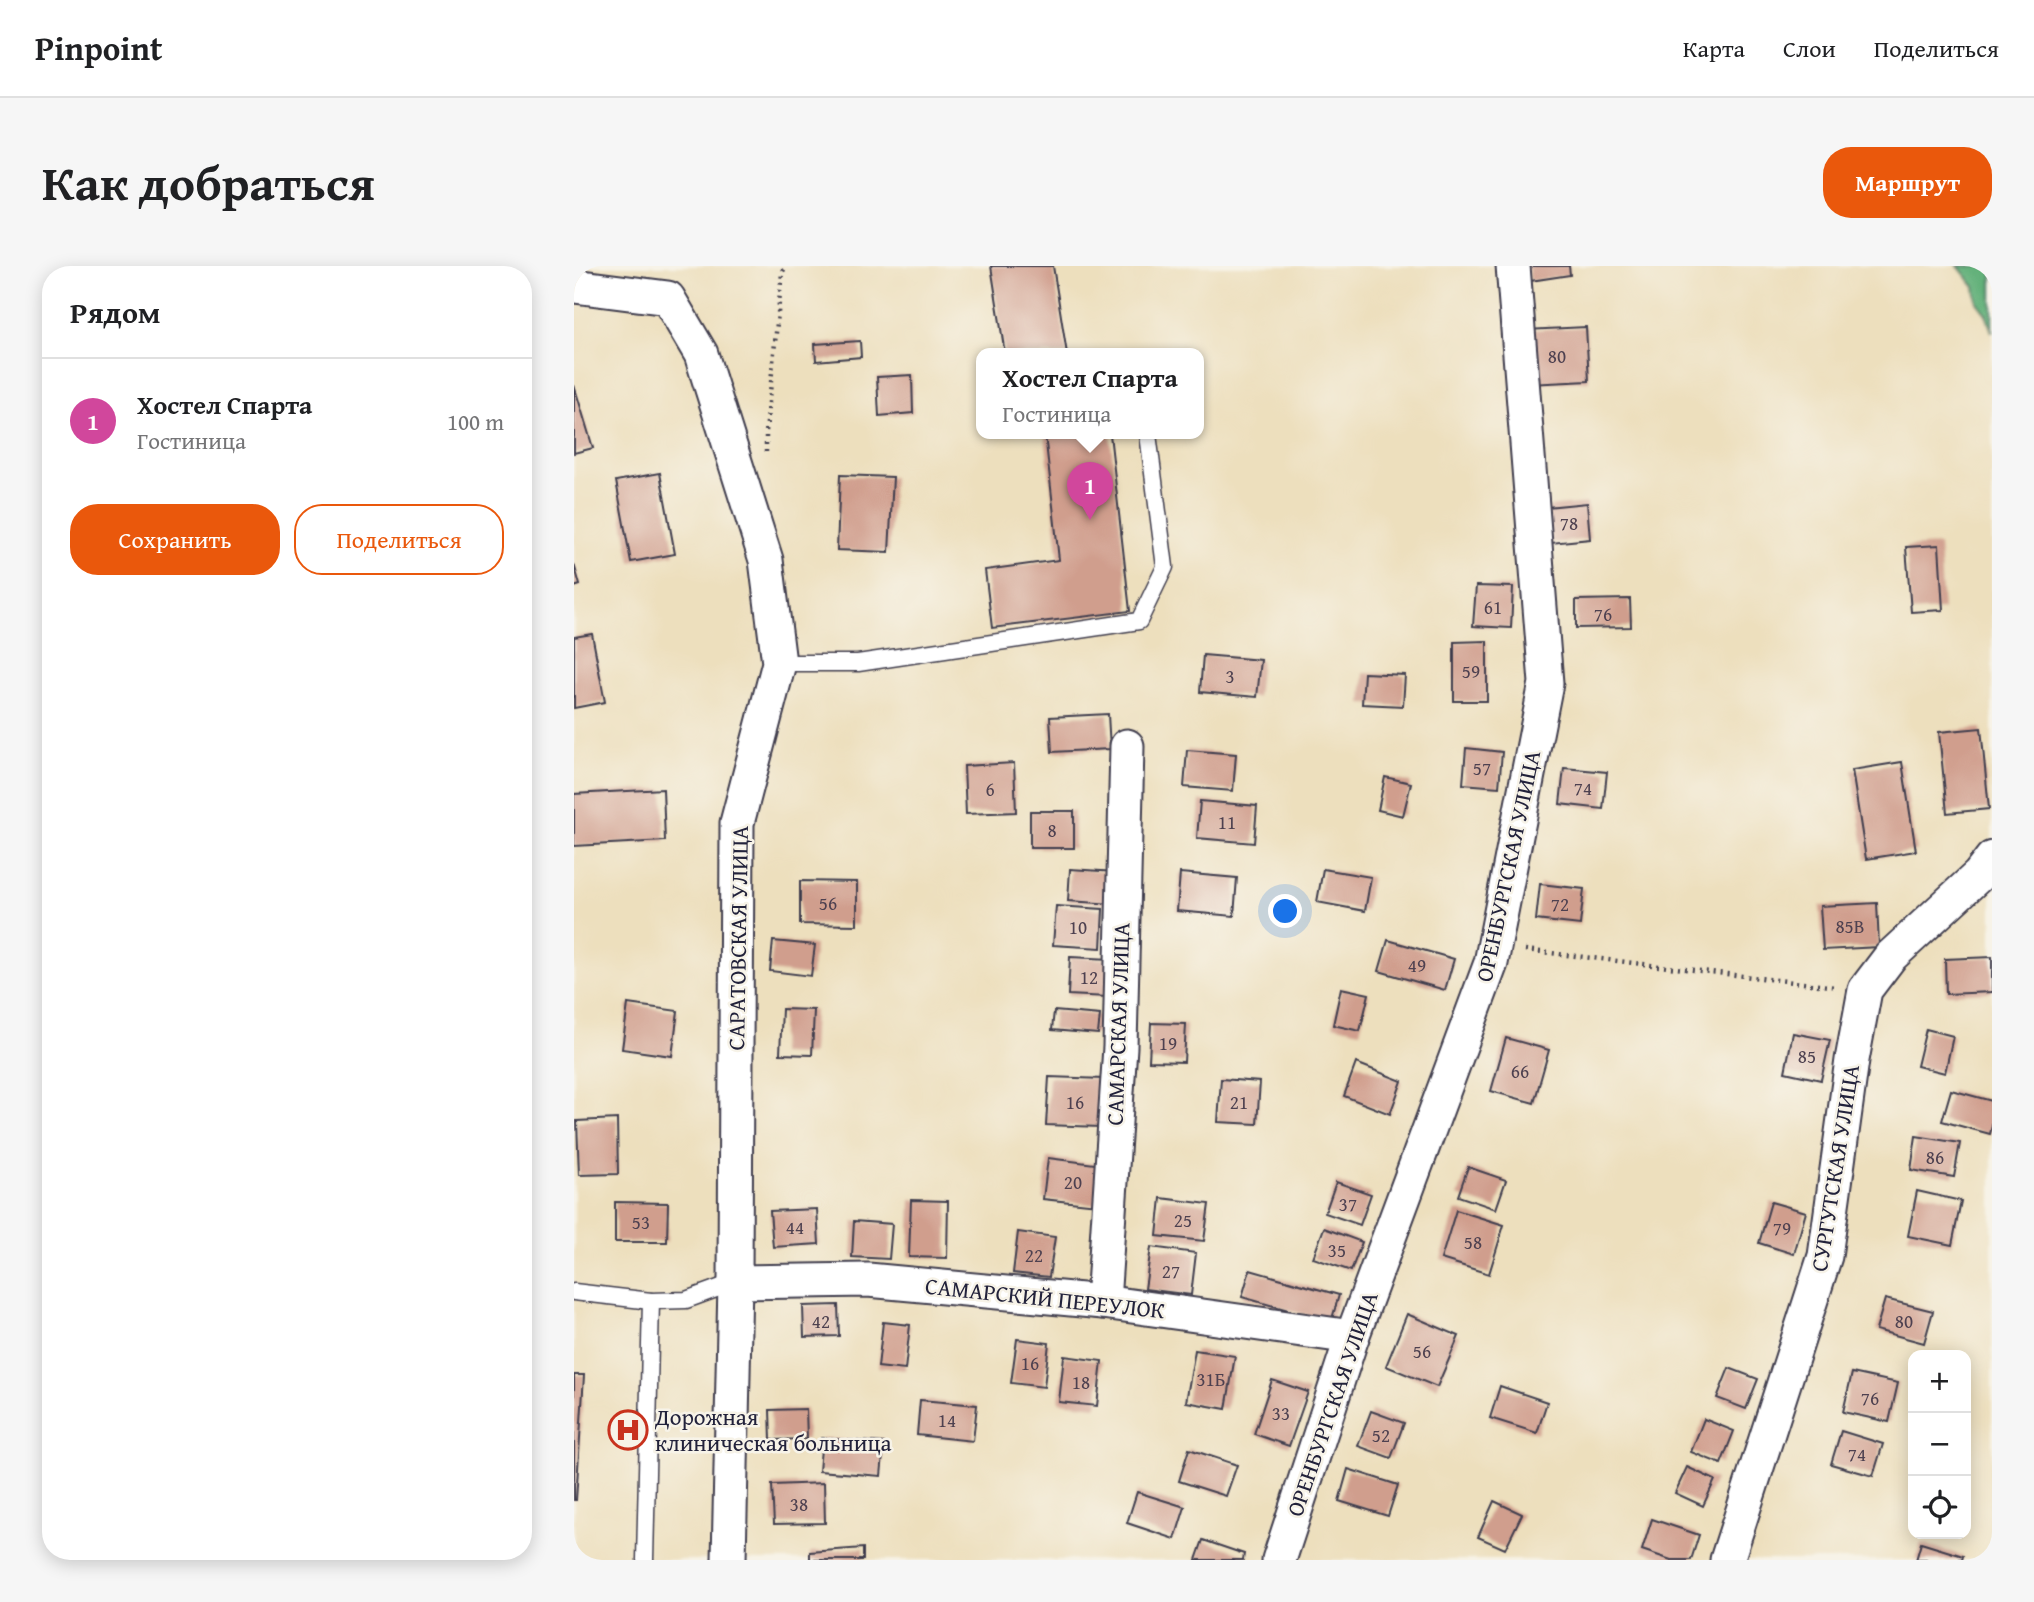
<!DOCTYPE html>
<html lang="ru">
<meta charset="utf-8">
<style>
body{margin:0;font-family:"Gentium Book Plus",serif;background:#f6f6f6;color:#202124}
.controls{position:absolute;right:21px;bottom:21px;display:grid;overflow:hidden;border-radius:14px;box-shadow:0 4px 18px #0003}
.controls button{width:63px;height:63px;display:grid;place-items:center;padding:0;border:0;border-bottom:2px solid #e0e0e0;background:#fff;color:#202124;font:35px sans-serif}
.you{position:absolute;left:712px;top:646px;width:24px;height:24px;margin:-18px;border:5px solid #fff;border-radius:50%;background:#1a73e8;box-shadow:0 0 0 10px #1a73e833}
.badge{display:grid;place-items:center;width:46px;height:46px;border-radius:50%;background:#ea580c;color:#fff;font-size:23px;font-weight:700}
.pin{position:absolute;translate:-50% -58px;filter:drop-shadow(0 2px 4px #0008)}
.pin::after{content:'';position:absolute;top:37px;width:24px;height:21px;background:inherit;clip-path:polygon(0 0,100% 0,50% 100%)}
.popup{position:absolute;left:402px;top:82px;width:228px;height:91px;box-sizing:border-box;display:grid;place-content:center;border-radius:14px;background:#fff;filter:drop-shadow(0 2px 5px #0005);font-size:23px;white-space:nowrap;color:#757577}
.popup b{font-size:26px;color:#202124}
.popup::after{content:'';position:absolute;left:50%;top:100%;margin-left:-14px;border:14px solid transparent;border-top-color:#fff}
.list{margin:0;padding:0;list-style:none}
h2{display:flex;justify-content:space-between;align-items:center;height:91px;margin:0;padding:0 28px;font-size:30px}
h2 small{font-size:23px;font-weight:400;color:#757577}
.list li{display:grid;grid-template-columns:46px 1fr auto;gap:21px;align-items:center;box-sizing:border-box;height:126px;padding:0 28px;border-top:2px solid #e0e0e0}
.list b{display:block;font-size:26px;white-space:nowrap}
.list p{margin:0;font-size:23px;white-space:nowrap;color:#757577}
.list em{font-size:23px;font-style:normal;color:#757577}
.actions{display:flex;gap:14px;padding:21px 28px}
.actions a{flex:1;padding:16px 0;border:2px solid #ea580c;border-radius:28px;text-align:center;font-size:24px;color:#ea580c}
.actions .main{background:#ea580c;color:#fff}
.icon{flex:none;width:38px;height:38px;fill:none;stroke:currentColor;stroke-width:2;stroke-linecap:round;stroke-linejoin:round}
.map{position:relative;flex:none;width:1418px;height:1294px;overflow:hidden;border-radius:28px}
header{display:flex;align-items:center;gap:42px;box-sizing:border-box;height:98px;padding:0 35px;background:#fff;border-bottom:2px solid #e0e0e0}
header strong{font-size:33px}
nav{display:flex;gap:38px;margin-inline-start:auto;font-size:24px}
.intro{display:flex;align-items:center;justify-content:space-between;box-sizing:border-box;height:168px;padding:0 42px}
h1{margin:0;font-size:49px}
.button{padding:18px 32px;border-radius:28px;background:#ea580c;color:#fff;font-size:24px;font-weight:700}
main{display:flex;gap:42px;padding:0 42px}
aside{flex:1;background:#fff;border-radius:28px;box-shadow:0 4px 18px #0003}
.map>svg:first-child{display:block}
.forest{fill:#64b17a;stroke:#436a5a;stroke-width:2}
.building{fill:#d09e8d}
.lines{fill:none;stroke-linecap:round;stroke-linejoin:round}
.lane-casing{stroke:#403e4e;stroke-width:19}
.street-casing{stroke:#403e4e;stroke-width:37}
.path{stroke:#403e4e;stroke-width:4.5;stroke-dasharray:2 5;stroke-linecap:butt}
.lane{stroke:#fff;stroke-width:16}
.street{stroke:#fff;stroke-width:33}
.labels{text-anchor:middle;stroke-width:5;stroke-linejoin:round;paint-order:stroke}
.number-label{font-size:19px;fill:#4e4150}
.street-label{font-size:23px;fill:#22223b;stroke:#f7f3e8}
.poi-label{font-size:23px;fill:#22223b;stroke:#f7f3e8;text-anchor:start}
</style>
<header>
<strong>Pinpoint</strong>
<nav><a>Карта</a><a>Слои</a><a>Поделиться</a></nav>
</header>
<div class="intro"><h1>Как добраться</h1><a class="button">Маршрут</a></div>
<main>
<aside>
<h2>Рядом<small></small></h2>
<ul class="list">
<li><span class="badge" style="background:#d1479c">1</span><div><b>Хостел Спарта</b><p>Гостиница</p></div><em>100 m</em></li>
</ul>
<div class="actions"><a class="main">Сохранить</a><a>Поделиться</a></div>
</aside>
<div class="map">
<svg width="1418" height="1294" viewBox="0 0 1418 1294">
<rect width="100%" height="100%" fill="#f7f3e8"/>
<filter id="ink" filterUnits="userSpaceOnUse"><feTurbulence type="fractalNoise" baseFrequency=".0143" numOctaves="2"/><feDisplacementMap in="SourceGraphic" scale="14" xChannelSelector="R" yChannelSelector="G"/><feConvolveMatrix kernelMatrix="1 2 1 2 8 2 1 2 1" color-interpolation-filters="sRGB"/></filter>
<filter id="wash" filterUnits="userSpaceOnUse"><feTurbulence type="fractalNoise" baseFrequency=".00686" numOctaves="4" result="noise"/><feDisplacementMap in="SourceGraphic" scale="28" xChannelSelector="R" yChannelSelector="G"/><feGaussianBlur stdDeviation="1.57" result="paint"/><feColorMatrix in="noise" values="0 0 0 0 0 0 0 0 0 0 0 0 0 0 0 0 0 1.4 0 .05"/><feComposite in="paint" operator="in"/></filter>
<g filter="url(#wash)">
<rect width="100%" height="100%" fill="#eddfbd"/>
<path class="forest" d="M1384,0H1418V66L1412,48L1403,36L1401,21Z"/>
<g id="blocks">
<g class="building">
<path d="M417,0H479L493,88H431Z"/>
<path d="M954,0H995L996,9L956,15Z"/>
<path d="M1012,61L1015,115L954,118L952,64Z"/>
<path d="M286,75L287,91L242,95L241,78Z"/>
<path d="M338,109L339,147L305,150L303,111Z"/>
<path d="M0,119L19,182L0,187Z"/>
<path d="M471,168H536L556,345L418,362L411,304L485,294Z"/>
<path d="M86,207L101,288L57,296L42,215Z"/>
<path d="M266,209L319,211L315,286L263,284Z"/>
<path d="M1013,237L1016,273L977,277L973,241Z"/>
<path d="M1365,279L1369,344L1337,346L1332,281Z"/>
<path d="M0,298L6,319L0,321Z"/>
<path d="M902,320L939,321L937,362L899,360Z"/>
<path d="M1056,333L1057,361L1002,362V334Z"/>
<path d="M18,368L31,436L0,442V371Z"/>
<path d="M913,375V435H880V376Z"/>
<path d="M629,389L687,394L683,431L626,426Z"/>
<path d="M790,407L831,409L829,440L788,438Z"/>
<path d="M534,448L536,483L478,486L476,451Z"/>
<path d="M1407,462L1415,543L1373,547L1365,466Z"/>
<path d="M892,482L928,486L925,521L889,518Z"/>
<path d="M613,484L662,488L659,525L610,521Z"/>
<path d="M1328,496L1342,585L1292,593L1278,504Z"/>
<path d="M440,497L442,546L392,548L390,500Z"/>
<path d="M990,502L1033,506L1029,543L986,538Z"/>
<path d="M811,511L837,517L829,550L804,544Z"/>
<path d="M89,523L91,575L0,580V528Z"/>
<path d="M626,535L683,540L680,577L623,572Z"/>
<rect x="456" y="545" width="44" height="37"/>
<path d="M496,603L542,606L540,638L494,635Z"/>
<path d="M749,603L797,611L791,645L743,636Z"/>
<path d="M606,607L663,612L660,650L603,645Z"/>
<path d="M226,615L283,616V659L226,658Z"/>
<path d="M966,618L1010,623L1006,659L962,654Z"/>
<path d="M1303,637L1305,681L1249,684L1246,640Z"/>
<path d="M482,640L529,643L527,682L479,679Z"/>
<path d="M814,674L880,693L871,724L805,705Z"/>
<path d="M199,675L241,679L237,710L196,705Z"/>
<path d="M496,691L536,693L534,731L494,729Z"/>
<path d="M1418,691V726L1372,728L1371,693Z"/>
<path d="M767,722L795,728L786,765L759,759Z"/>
<path d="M54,738L104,745L98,790L48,783Z"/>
<path d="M208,743L240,744L238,789L206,788Z"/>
<path d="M480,745L526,749L524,768L478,764Z"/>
<path d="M577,757L612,758L610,796L575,795Z"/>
<path d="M1352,763L1379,770L1371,807L1343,800Z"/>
<path d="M1219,767L1256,774L1247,814L1211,806Z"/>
<path d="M932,772L975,784L960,837L917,825Z"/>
<path d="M782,797L828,815L816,848L770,830Z"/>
<path d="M475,811L530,813L527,861L472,859Z"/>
<path d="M647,813L686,816L683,858L644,856Z"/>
<path d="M1377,824L1418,835V860L1416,868L1368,855Z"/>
<path d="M43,853L44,908L5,909L3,855Z"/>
<path d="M1342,870L1386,877L1380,911L1337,904Z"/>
<path d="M474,892L529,899L523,939L469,933Z"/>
<path d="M894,901L932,914L922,943L884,930Z"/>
<path d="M762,916L797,928L786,959L751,947Z"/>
<path d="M1343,925L1387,935L1378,979L1334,970Z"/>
<path d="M587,932L635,938L630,975L583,970Z"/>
<path d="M337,934L374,935L373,992L335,991Z"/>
<path d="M41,936L94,937L93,976H41Z"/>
<path d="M1197,936L1232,946L1220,988L1185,977Z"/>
<path d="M243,943L245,978L199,981L196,945Z"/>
<path d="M882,944L930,959L915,1008L867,993Z"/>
<path d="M280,955L318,958L315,993L278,991Z"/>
<path d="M750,962L788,976L777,1005L739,992Z"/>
<path d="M444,966L481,971L475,1011L439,1007Z"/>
<path d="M577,981L622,987L617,1029L571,1023Z"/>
<path d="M676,1004L765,1029L757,1056L668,1031Z"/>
<path d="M1311,1033L1359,1045L1350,1077L1302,1064Z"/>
<path d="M264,1039L265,1070L230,1071L229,1040Z"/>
<path d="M833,1048L885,1070L863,1121L812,1100Z"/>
<path d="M309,1056L336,1059L331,1104L304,1101Z"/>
<path d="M443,1073L475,1077L470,1121L437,1117Z"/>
<path d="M621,1084L661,1090L652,1143L612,1136Z"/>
<path d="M490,1090L528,1095L523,1140L485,1136Z"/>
<path d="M1155,1102L1184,1113L1172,1143L1143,1132Z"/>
<path d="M1278,1107L1324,1117L1315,1156L1269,1146Z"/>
<path d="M0,1109H10L2,1234H0Z"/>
<path d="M698,1114L734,1126L715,1180L680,1168Z"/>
<path d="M926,1120L973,1136L963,1167L916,1152Z"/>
<path d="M346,1134L403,1139L399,1175L343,1169Z"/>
<path d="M232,1143L233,1173L197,1174L196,1144Z"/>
<path d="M797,1145L830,1157L817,1192L784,1180Z"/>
<path d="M1130,1153L1160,1165L1147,1198L1117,1186Z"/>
<path d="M1267,1165L1309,1178L1299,1210L1257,1198Z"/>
<path d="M248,1172L310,1177L307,1210L245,1205Z"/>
<path d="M615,1183L663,1199L652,1230L605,1215Z"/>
<path d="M1113,1201L1141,1214L1129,1240L1101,1227Z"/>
<path d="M774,1203L824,1219L814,1250L765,1235Z"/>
<path d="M250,1217L251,1257L200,1258L198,1219Z"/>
<path d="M563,1226L611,1241L601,1273L553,1257Z"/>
<path d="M920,1235L948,1248L931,1283L904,1271Z"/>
<path d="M1078,1253L1125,1269L1117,1294H1097L1068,1284Z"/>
<path d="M629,1274L670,1288L669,1294H622Z"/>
<path d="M1347,1277L1389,1290L1388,1294H1342Z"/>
<path d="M289,1282V1294H236V1286Z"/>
</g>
</g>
</g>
<g filter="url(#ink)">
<use href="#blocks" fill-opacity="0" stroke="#403e4e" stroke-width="2"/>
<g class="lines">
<g class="lane-casing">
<g id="lane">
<path d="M205,397H284L565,355L591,301L574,168"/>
<path d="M0,1026L77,1035L112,1034L161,1016"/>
<path d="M71,1294L77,1035"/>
</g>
</g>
<g class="street-casing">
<g id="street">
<path d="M0,20L94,32L127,88L192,294L205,397L163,557L161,1016L155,1294"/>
<path d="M161,1016L294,1014L529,1036L778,1071"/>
<path d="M529,1036L546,781L553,480"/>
<path d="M705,1294L778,1071L917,697L972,417L939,0"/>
<path d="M1153,1294L1251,990L1278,794L1291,724L1316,691L1405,609L1418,592"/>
</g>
</g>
<g class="path">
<path d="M192,186V166L208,7L212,0"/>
<path d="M951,684L1262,721"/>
</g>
<use href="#lane" class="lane"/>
<use href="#street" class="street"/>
</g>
</g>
<defs>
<g id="hospital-ring" transform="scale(2.0125)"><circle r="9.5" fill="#f7f3e8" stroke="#c8321e" stroke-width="1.5"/><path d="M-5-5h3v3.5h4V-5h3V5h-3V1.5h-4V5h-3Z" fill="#c8321e"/></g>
</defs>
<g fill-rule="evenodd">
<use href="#hospital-ring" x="54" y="1164"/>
</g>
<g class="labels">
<g class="number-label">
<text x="983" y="97">80</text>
<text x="995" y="264">78</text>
<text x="919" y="348">61</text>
<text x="1029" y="355">76</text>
<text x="897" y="412">59</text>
<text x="656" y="417">3</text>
<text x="908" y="509">57</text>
<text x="1009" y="529">74</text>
<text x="416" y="530">6</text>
<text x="653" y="563">11</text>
<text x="478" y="571">8</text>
<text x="254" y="644">56</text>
<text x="986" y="645">72</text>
<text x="1276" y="667">85В</text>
<text x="504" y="668">10</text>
<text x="843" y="706">49</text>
<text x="515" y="718">12</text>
<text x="594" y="784">19</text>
<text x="1233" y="797">85</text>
<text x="946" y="812">66</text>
<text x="501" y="843">16</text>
<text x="665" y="843">21</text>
<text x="1361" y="898">86</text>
<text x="499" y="923">20</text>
<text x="774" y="945">37</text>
<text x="609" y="961">25</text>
<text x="67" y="963">53</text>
<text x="221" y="968">44</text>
<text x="1208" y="969">79</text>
<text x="899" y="983">58</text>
<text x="763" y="991">35</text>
<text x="460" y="996">22</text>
<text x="597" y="1012">27</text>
<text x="247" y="1062">42</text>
<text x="1330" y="1062">80</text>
<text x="848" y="1092">56</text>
<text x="456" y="1104">16</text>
<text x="637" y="1120">31Б</text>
<text x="507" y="1123">18</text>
<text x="1296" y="1139">76</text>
<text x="707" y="1154">33</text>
<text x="373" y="1161">14</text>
<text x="807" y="1176">52</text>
<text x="1283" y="1195">74</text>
<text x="225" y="1245">38</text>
</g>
<g class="street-label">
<text transform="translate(934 600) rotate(-78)" y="8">ОРЕНБУРГСКАЯ УЛИЦА</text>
<text transform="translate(164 672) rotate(-89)" y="8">САРАТОВСКАЯ УЛИЦА</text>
<text transform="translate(544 758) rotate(-88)" y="8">САМАРСКАЯ УЛИЦА</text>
<text transform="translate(1261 902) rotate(-81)" y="8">СУРГУТСКАЯ УЛИЦА</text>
<text transform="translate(471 1032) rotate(6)" y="8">САМАРСКИЙ ПЕРЕУЛОК</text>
<text transform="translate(758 1138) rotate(-71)" y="8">ОРЕНБУРГСКАЯ УЛИЦА</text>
</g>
<g class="poi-label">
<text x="81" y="1159">Дорожная<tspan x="81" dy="26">клиническая больница</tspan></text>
</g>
</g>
</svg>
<div class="controls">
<button>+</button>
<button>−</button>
<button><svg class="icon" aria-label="locate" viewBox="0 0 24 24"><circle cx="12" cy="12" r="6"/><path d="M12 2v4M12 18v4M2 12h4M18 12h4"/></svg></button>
</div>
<div class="you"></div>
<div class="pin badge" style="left:516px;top:254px;background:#d1479c">1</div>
<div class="popup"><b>Хостел Спарта</b>Гостиница</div>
</div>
</main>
